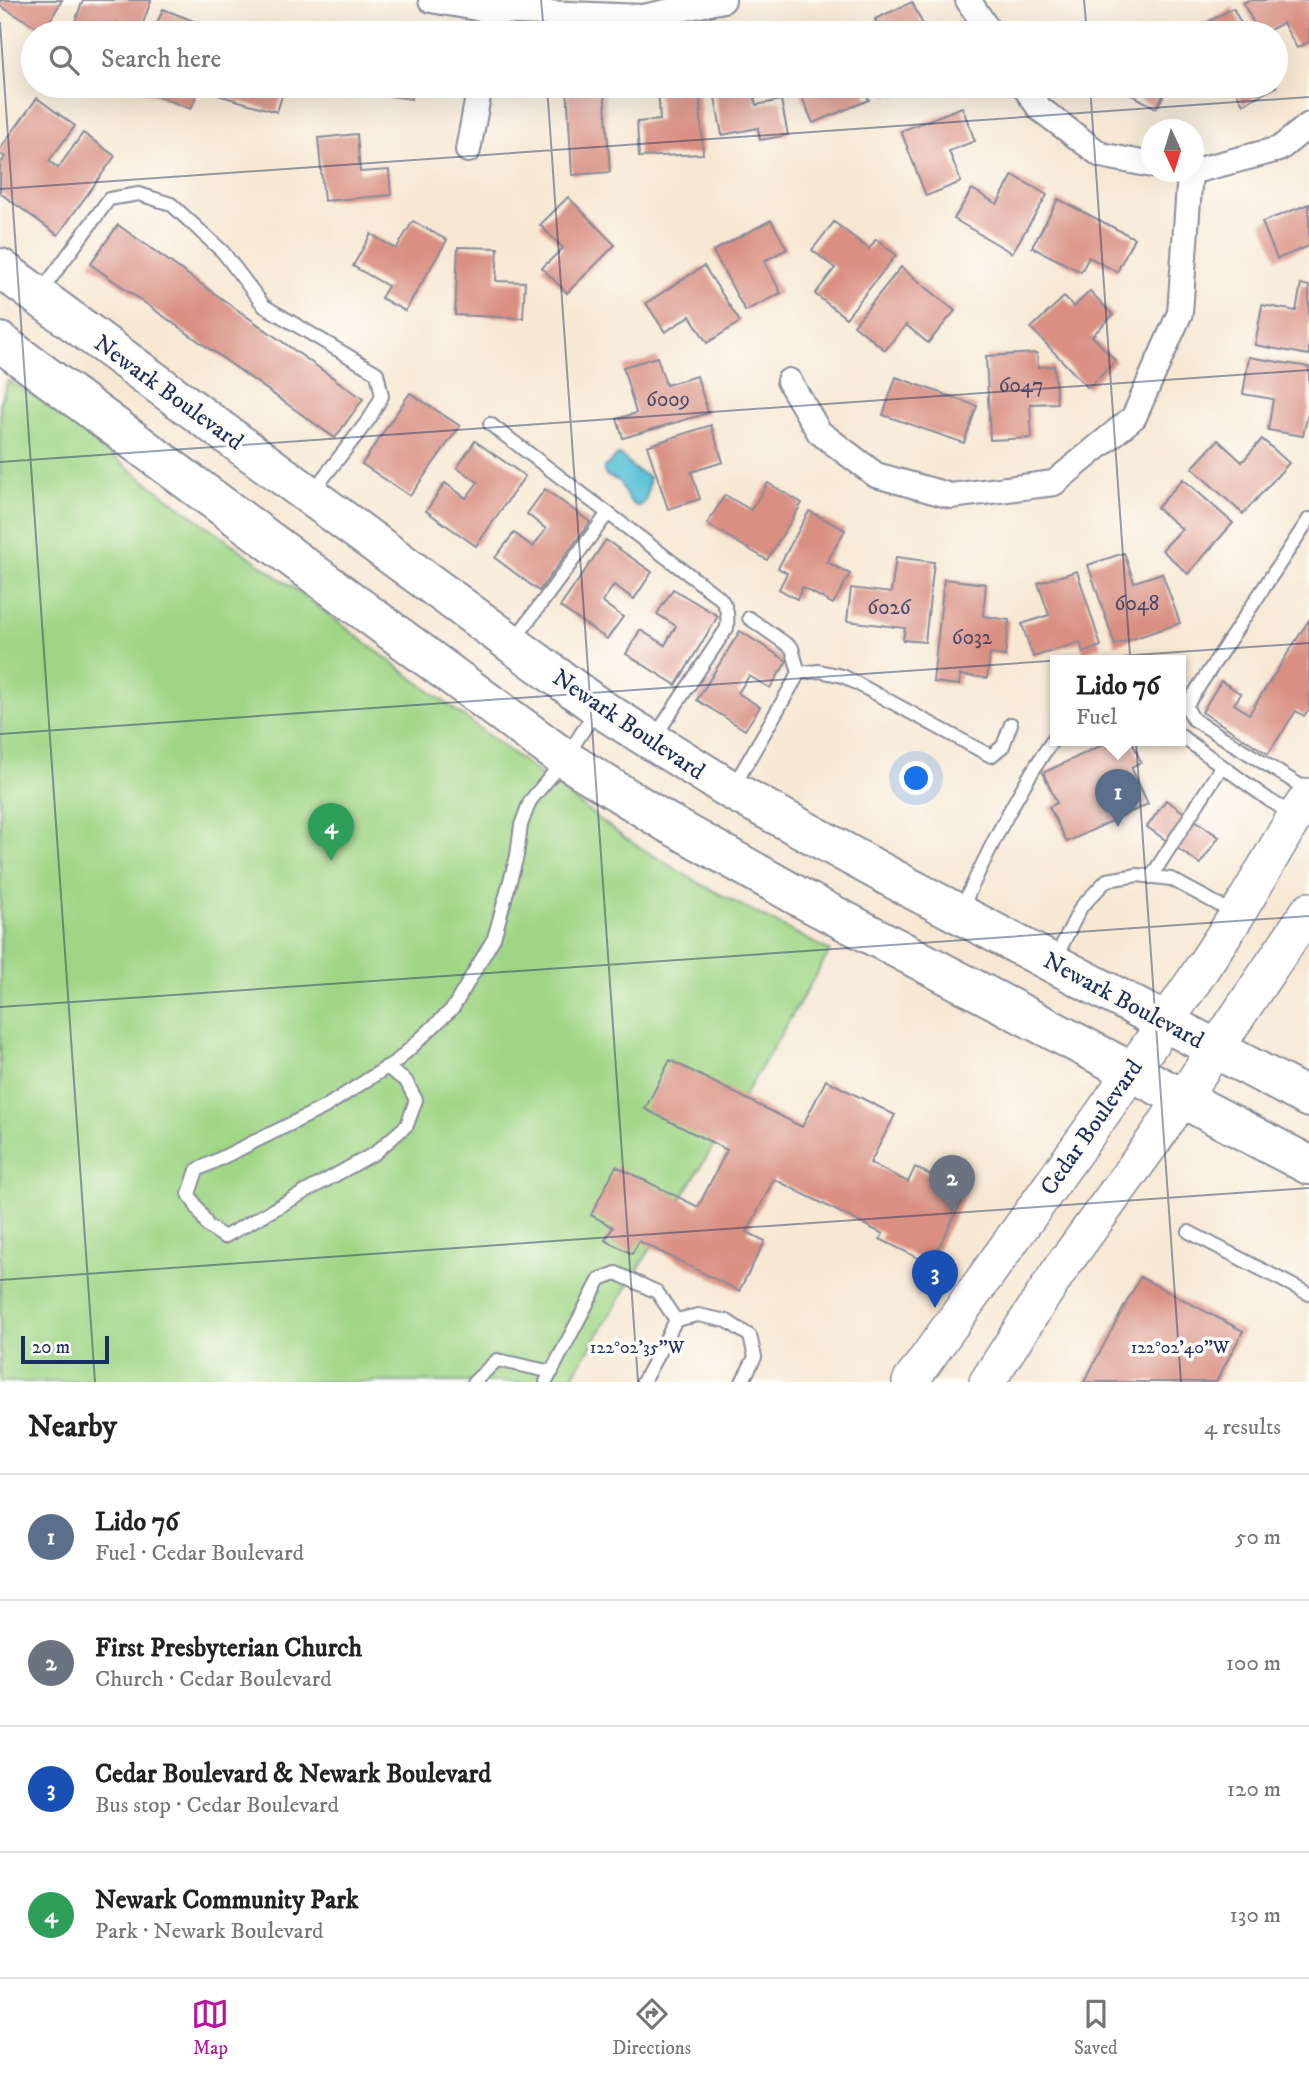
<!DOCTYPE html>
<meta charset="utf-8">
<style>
body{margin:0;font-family:"IM FELL DW Pica",serif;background:#f2f2f2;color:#222}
.compass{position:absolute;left:1141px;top:119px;width:63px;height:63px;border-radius:50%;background:#fff;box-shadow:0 7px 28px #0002;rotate:176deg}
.scale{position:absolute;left:21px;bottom:18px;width:88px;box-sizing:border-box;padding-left:7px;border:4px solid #1b2f5e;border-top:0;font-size:19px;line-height:24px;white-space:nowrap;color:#1b2f5e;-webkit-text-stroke:5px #fdfcf7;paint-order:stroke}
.you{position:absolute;left:917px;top:779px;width:24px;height:24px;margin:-18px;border:5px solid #fff;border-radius:50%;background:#1a73e8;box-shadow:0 0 0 10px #1a73e833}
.badge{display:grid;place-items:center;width:46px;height:46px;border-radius:50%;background:#b5179e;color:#fff;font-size:23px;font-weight:700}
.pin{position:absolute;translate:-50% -58px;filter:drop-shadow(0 2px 4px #0008)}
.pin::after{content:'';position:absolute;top:37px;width:24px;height:21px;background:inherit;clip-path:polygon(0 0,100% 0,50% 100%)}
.popup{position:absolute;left:1050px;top:655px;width:136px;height:91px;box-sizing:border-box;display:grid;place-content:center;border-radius:0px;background:#fff;filter:drop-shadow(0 2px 5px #0005);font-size:23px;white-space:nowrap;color:#767676}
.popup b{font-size:26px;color:#222}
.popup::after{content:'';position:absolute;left:50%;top:100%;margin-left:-14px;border:14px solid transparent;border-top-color:#fff}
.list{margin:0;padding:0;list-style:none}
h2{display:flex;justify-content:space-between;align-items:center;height:91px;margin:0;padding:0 28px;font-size:30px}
h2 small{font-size:23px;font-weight:400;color:#767676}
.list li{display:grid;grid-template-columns:46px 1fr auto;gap:21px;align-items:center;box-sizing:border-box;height:126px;padding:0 28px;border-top:2px solid #e0e0e0}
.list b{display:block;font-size:26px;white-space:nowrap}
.list p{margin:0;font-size:23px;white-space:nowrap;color:#767676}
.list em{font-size:23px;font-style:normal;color:#767676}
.icon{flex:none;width:38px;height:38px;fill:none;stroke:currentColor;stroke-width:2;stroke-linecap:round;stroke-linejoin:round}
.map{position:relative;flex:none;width:1309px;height:1382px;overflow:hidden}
.search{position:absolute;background:#fff;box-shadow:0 7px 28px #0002;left:21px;right:21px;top:21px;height:77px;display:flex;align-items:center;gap:18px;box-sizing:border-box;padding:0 24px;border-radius:38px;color:#767676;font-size:26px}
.sheet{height:595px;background:#fff}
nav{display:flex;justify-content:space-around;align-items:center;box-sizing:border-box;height:98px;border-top:2px solid #e0e0e0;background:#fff;font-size:19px;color:#767676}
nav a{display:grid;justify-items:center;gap:4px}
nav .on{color:#b5179e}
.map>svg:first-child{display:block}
.green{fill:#a0d585;stroke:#5e8272;stroke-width:2}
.water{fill:#5bc3d7;stroke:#3b799a;stroke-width:2}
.building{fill:#d98f82}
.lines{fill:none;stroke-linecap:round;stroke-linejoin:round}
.lane-casing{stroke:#898c99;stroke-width:16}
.street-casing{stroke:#898c99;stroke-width:28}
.secondary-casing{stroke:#898c99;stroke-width:38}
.primary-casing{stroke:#898c99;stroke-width:42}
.lane{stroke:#fff;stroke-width:12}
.street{stroke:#fff;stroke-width:24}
.secondary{stroke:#fff;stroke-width:35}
.primary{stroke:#fff;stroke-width:38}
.ticks{fill:none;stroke:#1b2f5e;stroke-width:2;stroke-opacity:0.45}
.labels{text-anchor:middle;stroke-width:7;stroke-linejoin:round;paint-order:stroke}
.number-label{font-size:21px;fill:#4a4767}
.street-label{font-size:24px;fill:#1b2f5e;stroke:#fdfcf7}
.ticks-label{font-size:18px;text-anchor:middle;fill:#1b2f5e;stroke:#fdfcf7;stroke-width:7;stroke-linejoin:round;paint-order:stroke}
</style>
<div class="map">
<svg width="1309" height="1382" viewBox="0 0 1309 1382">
<rect width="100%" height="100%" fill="#fdfcf7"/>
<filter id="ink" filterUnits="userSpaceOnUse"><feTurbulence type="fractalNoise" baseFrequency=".0143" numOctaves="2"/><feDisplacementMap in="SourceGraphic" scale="14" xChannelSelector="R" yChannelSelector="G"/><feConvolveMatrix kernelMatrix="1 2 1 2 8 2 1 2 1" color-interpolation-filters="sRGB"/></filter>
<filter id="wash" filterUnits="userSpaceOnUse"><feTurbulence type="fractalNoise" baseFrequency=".00686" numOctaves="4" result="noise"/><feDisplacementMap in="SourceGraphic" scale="28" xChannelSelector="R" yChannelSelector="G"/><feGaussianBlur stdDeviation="1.57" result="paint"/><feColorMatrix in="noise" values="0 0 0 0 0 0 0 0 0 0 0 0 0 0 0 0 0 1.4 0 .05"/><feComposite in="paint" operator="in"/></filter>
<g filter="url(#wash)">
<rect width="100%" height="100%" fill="#f7e8d4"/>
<path class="green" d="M8,381L35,396L153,487L296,590L623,837L702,885L830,951L761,1068L569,1382H0V404Z"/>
<path class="water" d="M618,455L623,457L634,469L649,477C649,487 646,517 631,502C625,497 623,487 619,481C612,477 603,478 604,468Z"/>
<g id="blocks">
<g class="building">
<path d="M0,0H62L44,31L0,6Z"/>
<path d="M83,0H149L151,1L140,31L116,22L112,33H71Z"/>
<path d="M1249,0H1309V42L1297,48L1283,23L1264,33H1259L1243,3Z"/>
<path d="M912,2L927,33H882L875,19Z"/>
<path d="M1233,8L1246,33H1197L1195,29Z"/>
<path d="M163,9L224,33H153Z"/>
<path d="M130,86H200L191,109Z"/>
<path d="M221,86H285L277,112L218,95Z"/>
<path d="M323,86H413L411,99L323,87Z"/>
<path d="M604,86L610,172L572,175L567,87Z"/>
<path d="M658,86H699L703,154L639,157L637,122L660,120Z"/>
<path d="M713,86H752L756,105L781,100L788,135L760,140L758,128L722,135Z"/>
<path d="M797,86H863L869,100L813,123Z"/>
<path d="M882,86H908L887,96Z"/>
<path d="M1115,86H1169L1156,108Z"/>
<path d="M1197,86H1215L1201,93Z"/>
<path d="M1233,86H1277L1243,104Z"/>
<path d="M37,98L75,126L49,161L58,168L83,133L115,156L58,235L0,193V164L5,157L0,154V149Z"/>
<path d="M962,107L975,141L949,151L961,182L926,196L901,131Z"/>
<path d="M357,134L360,172L389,170L391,195L324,201L318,138Z"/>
<path d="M1013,175L1047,195L1012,253L954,219L972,189L997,204Z"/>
<path d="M568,197L615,245L567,293L542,268L563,248L540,225Z"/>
<path d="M1058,199L1134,238L1117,272L1089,257L1081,272L1032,247Z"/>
<path d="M1309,204V246L1277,259L1262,222Z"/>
<path d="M771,220L787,249L764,261L781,293L745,311L713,251Z"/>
<path d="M413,221L447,240L405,311L381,298L388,286L353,266L371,234L396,249Z"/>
<path d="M834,222L869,249L876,239L896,255L846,318L815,294L835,268L812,250Z"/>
<path d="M118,225L363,399L335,438L90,264Z"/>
<path d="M458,247L498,248L496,281L525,282L523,318L455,315Z"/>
<path d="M704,266L740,322L707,343L690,316L665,332L646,303Z"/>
<path d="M901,267L955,311L928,343L906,325L885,350L854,325Z"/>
<path d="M1301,284L1309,286V355L1255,345L1262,305L1296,311Z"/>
<path d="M1090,291L1113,315L1092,336L1116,361L1088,388L1031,328L1064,297L1074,307Z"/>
<path d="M1037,353L1038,367L1054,366L1057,403L1030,404L1032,438L990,440L986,356Z"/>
<path d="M657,357L666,385L697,376L708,413L623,438L617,419L636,413L623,367Z"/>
<path d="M1249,357L1309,367V409L1303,436L1268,430L1273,399L1243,394Z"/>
<path d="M896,377L977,406L964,443L883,415Z"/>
<path d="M410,393L460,426L410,496L362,464Z"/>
<path d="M711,425L723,462L691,472L700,499L668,509L647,446Z"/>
<path d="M1262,439L1289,463L1243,514L1192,468L1218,440L1242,462Z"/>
<path d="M475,441L525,476L476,546L426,511L445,483L466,498L478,482L457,468Z"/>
<path d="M1183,479L1233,523L1188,574L1162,550L1182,529L1157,508Z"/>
<path d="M768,483L802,503L767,560L707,524L725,495L751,510Z"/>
<path d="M545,489L590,522L539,591L495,558L514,533L533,547L546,529L527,514Z"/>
<path d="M809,511L845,530L827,562L850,574L833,604L802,587L797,599L779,589L787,573L778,568Z"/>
<path d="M606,540L652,572L634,599L614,585L602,602L623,617L607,639L560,607Z"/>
<path d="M1124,553L1134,582L1162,573L1180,623L1115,645L1088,565Z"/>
<path d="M896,557L934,562L925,642L903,640L905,628L847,621L851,588L891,593Z"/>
<path d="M1077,571L1101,646L1083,653L1080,642L1033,657L1022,624L1049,615L1038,583Z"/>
<path d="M944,579L986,584L983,616L1009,620L1005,656L990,654L987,678L960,675L959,685L933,682Z"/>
<path d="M673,589L718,616L676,685L626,654L640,630L665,645L676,626L657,614Z"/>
<path d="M1309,620V709L1304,716L1296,711L1268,754L1202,712L1221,681L1241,694L1234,704L1249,714Z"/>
<path d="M740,631L787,661L770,688L749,676L738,693L760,707L745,730L697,700Z"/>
<path d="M1119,741H1132L1141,762L1131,767L1148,804L1067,842L1049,807L1057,803L1043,773L1106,743L1108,747Z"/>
<path d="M1166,800L1219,837L1200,864L1147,827Z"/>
<path d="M670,1060L802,1127L826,1080L895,1115L870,1163L908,1182L915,1167L966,1193L930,1264L880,1239L883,1234L774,1179L747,1232L765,1241L739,1291L639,1241L632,1254L605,1240L613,1227L591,1215L616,1166L698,1207L727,1150L645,1109Z"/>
<path d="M1140,1277L1243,1331L1216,1382H1084Z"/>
</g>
</g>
</g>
<g filter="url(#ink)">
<use href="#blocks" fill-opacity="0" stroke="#898c99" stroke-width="2"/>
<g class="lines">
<g class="lane-casing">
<g id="lane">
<path d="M40,293L109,199L139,194L171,204L223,252L264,306L377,373L382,396L370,418L313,491"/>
<path d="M490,424L720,598C728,608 728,615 727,628L654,738"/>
<path d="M749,618L792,648L799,673"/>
<path d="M515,639L608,513"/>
<path d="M1181,736L1269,800L1292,814"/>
<path d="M733,787L799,673L819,671L843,676L991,756L1003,746L1011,724"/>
<path d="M1309,791L1193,719L1186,706L1309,519"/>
<path d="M1151,877L1222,766"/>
<path d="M960,912C987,853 1018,789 1055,737"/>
<path d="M1054,961L1081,907L1107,880L1138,875L1171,879L1234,913"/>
<path d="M386,1067L406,1081L416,1100L407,1125L375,1153L224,1237L208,1226L189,1194L197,1170L325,1107L398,1060L453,1008L494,938L517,856L521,825L530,801L565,759L596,710"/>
<path d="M1189,1232L1309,1294"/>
<path d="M474,1382L497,1360L552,1372"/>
<path d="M546,1382L600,1279L616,1273L657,1292L676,1320"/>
<path d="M643,1382L676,1320L698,1315L727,1321L750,1336L755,1357L742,1382"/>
</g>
</g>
<g class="street-casing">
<g id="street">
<path d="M431,0L494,11L643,17L723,0"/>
<path d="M968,0L990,33"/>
<path d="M490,33L494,11"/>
<path d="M1024,86L1040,109L1101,155L1152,165"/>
<path d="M468,150L480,86"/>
<path d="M1194,171L1279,149L1309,125"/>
<path d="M789,381L819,432L876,475L951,496L1054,483L1134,417L1180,313L1190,172"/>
</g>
</g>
<g class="secondary-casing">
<g id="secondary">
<path d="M910,1382L1102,1114L1193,982L1237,915L1295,816L1309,796"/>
<path d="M987,1382L1061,1268L1155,1139L1309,910"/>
</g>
</g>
<g class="primary-casing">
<g id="primary">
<path d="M0,268L598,707L731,790L910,888L1309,1098"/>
<path d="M0,342L565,759L666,822L803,899L1309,1165"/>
</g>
</g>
<use href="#lane" class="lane"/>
<use href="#street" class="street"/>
<use href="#secondary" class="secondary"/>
<use href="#primary" class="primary"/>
</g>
</g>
<path class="ticks" d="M541,0L544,33M1084,0L1087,33M0,22L95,1382M547,86L638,1382M1090,86L1181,1382M0,189L1309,97M0,462L1309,370M0,734L1309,643M0,1007L1309,916M0,1280L1309,1188"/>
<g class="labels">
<g class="number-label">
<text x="1021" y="392">6047</text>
<text x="668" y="406">6009</text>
<text x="1137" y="610">6048</text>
<text x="889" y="614">6026</text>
<text x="972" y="644">6032</text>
</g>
<g class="street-label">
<text transform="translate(169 392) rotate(36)" y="8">Newark Boulevard</text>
<text transform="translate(629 724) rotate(34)" y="8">Newark Boulevard</text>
<text transform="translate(1124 1000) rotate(28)" y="8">Newark Boulevard</text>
<text transform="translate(1091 1127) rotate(-55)" y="8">Cedar Boulevard</text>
</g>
</g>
<g class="ticks-label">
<text x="637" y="1353">122°02'35"W</text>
<text x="1180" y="1353">122°02'40"W</text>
</g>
</svg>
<svg class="compass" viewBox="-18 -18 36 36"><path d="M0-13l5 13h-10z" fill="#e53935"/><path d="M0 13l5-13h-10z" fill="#767676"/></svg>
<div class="scale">20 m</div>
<div class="you"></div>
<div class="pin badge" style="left:1118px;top:827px;background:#5c6f8a">1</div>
<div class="popup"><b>Lido 76</b>Fuel</div>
<div class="pin badge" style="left:952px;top:1213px;background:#6b7280">2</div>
<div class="pin badge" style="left:935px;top:1308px;background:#1a4fb4">3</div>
<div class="pin badge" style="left:331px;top:861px;background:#2e9e5b">4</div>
<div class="search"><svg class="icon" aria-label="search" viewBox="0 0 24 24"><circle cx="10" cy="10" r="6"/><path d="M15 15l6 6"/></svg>Search here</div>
</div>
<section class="sheet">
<h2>Nearby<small>4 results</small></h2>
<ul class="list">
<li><span class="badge" style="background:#5c6f8a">1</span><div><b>Lido 76</b><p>Fuel · Cedar Boulevard</p></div><em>50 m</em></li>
<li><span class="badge" style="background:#6b7280">2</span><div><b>First Presbyterian Church</b><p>Church · Cedar Boulevard</p></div><em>100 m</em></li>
<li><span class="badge" style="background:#1a4fb4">3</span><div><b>Cedar Boulevard &amp; Newark Boulevard</b><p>Bus stop · Cedar Boulevard</p></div><em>120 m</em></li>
<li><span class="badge" style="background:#2e9e5b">4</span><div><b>Newark Community Park</b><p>Park · Newark Boulevard</p></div><em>130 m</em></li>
</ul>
</section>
<nav>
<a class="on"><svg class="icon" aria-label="map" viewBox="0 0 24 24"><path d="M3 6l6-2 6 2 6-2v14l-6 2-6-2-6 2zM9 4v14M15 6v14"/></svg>Map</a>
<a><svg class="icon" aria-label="directions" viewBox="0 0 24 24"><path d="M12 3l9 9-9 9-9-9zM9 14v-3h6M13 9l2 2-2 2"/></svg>Directions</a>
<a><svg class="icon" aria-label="saved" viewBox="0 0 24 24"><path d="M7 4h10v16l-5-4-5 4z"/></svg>Saved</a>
</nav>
